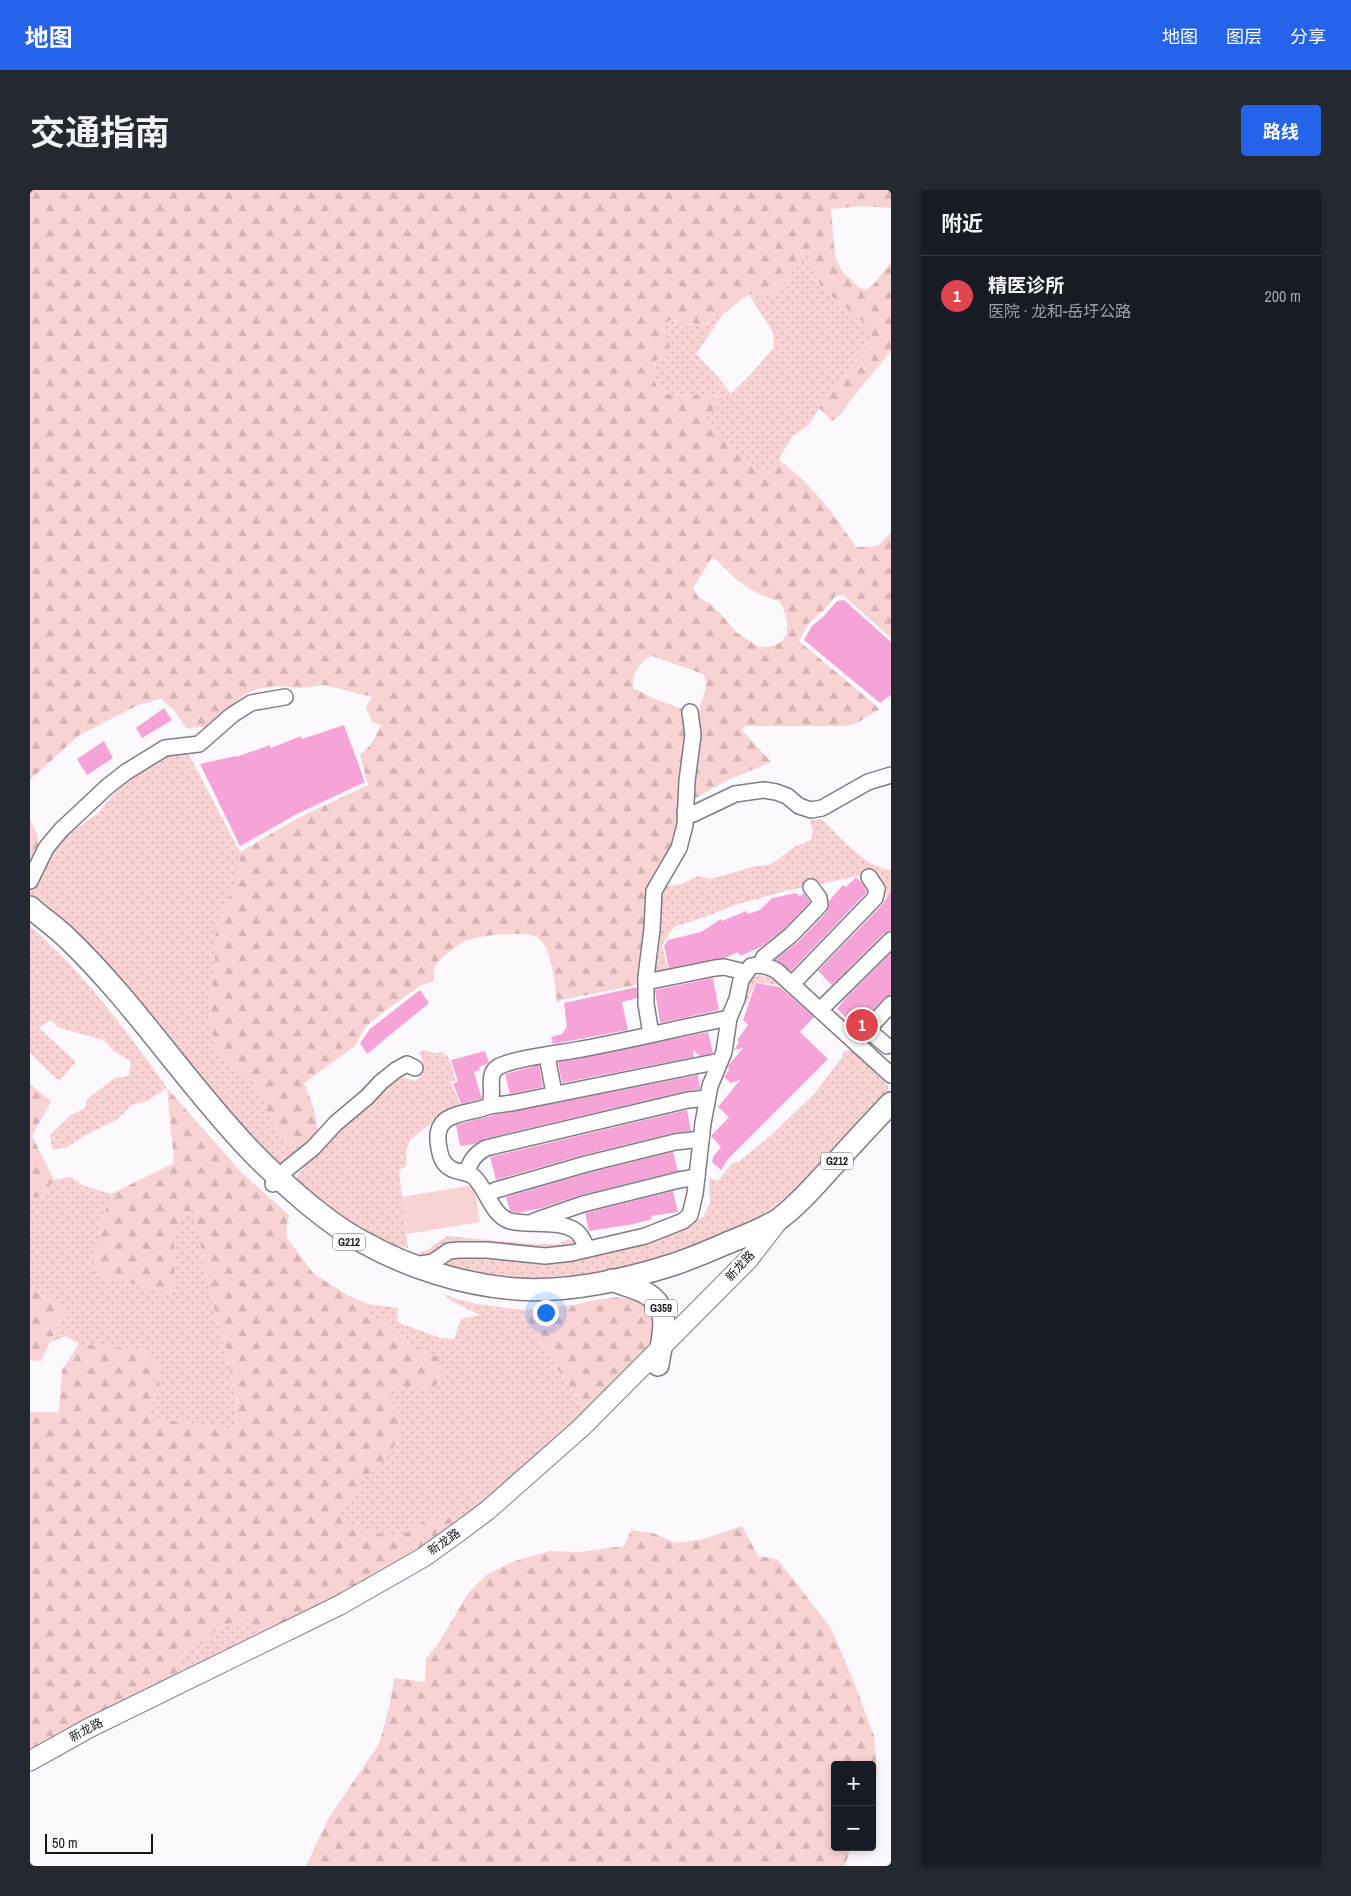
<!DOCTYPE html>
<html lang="zh">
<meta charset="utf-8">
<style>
body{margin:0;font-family:"Archivo Narrow","Noto Sans SC",sans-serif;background:#242831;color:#f1f3f6}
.controls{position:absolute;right:15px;bottom:15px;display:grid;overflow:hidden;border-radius:5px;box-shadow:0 2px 8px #0003}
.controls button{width:45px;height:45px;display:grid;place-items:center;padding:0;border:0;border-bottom:1px solid #363941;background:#171b24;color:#f1f3f6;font:25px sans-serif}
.scale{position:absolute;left:15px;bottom:12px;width:108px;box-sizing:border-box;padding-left:5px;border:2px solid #161418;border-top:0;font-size:14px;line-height:18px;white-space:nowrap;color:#161418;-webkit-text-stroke:4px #fff;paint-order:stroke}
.you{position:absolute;left:515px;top:1122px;width:18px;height:18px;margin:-12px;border:4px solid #fff;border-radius:50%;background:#1a73e8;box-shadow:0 0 0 8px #1a73e833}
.badge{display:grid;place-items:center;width:32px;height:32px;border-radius:50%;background:#2563eb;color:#fff;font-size:16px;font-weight:700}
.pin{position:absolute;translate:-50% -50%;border:2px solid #fff;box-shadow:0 1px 5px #0006}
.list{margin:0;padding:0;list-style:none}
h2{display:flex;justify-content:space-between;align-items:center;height:65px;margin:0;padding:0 20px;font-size:21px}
h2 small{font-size:16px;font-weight:400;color:#9ea1a6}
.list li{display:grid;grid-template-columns:32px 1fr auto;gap:15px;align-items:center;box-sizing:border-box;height:80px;padding:0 20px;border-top:1px solid #363941}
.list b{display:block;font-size:19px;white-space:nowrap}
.list p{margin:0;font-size:16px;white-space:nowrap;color:#9ea1a6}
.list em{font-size:16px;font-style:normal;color:#9ea1a6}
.map{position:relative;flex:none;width:861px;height:1676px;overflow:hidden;border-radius:5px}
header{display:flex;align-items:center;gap:30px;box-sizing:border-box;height:70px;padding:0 25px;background:#2563eb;color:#fff}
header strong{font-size:24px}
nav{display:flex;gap:28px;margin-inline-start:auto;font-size:18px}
.intro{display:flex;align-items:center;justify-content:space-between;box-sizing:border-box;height:120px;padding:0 30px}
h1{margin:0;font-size:35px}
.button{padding:12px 22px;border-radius:5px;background:#2563eb;color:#fff;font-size:18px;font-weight:700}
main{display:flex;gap:30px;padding:0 30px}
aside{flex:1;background:#171b24;border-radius:5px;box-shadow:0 2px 8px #0003}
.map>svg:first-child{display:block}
.grass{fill:url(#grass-dots)}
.forest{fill:url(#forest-firs);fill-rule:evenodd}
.garden{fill:#f9d2d3}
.building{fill:#f6a4d8}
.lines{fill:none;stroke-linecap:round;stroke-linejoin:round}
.minor-casing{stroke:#807b85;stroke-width:18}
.major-casing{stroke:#807b85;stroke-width:21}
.highway-casing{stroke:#807b85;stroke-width:24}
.minor{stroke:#fff;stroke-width:15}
.major{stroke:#fff;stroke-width:19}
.highway{stroke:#fff;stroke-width:21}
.labels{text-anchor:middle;stroke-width:5;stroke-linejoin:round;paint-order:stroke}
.shield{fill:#fff;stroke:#5c5a5d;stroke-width:1}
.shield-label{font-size:11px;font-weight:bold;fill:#161418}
.street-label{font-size:12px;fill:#161418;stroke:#fff}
</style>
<header>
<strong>地图</strong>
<nav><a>地图</a><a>图层</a><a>分享</a></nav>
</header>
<div class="intro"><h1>交通指南</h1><a class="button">路线</a></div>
<main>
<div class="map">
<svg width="861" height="1676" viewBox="0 0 861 1676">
<defs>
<pattern id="grass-dots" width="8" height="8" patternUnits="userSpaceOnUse" patternTransform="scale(1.25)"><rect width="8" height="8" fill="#f9d2d3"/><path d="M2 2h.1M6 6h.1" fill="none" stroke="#d5b3b4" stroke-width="1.8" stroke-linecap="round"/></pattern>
<pattern id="forest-firs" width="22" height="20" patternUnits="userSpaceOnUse" patternTransform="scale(1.25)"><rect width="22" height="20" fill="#f9d2d3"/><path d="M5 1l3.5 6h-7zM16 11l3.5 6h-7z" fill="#d5b3b4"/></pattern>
</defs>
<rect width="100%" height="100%" fill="#fbf9fe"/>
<g class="grass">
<path d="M777,60L790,95L806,110L836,134L841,146L820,181L794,210L779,235L763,246L752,263L749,270L738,279L726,281L674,228L694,208L681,204L641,205L628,200L623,187L625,171L632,166L639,151L633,142L634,134L640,130L670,135L679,133L684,124L691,127L666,164L689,188L701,204L723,182L744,157L743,142L719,105L743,103Z"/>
<path d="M157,561L210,662L208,685L185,747V769L181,809L180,831L184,854L206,884L223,890L248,940L256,951L278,953L261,970L249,976L0,709V702L16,670L28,652L68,623L95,591L130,568Z"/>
<path d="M791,629C810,646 835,678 861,680V710L855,703L843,683L756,701L708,714L672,728L644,737L632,755L639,783L623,788L628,710L634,697L652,694L667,686L681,689L726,676L739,675L750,668L765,656L775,653L781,649L783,641L780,630Z"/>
<path d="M0,736C54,783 96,840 137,898L117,911L102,915L86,930L54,946L36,958L22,959L20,945L41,925L55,918L57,909L85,888L99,886L101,871L84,862L74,850L29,838L21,830L9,838L46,872L29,891L0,863Z"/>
<path d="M729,785L749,790L756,796L727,792L720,804L715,818C717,805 713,788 729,785Z"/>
<path d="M805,820L829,842L832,840L851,856L852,859L850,861L844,860L810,829Z"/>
<path d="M824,858L830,868L858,896L859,906L768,998L727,1029L712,1037L597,1083L510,1091L452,1085L416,1076L415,1071L418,1067L562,1063L592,1060L643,1044L673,1027L680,1013L679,988L688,991L702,973L708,972L740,946L785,903L812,867L813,862Z"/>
<path d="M394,860L404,863L412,862L419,868L426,891L421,892L432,919H421L415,922L380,950L376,960L377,972L375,977L369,980L378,1058C337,1051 298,1017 266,991L269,983L277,974L310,937L340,910L371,887L385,891C397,883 395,875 389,863Z"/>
<path d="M41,987L54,996L81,1004L71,1033L64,1084L145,1105L144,1048L149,1029L164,1019L176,1084L205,1201L207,1240L117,1227L129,1197L113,1160L49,1154L36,1146L21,1152L36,1119L0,1098V1006L9,1008L24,990Z"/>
<path d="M417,1046L502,1054H529L538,1049L543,1050V1054L533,1060L403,1064L394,1067L388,1064L397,1060Z"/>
<path d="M412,1103C438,1115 467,1117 495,1120L499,1132L520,1168L556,1220L473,1297L432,1329L417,1327L396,1329L383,1340L363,1347L320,1335L307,1322L332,1297L329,1287L370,1226L362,1211L359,1199L385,1196L383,1158L369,1142L336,1122L338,1114L368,1118L367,1132L410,1148L424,1149L431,1129L450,1125L422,1111Z"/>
<path d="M212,1431L225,1436L237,1445L153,1480L150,1471L154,1463L178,1449L187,1440L199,1433Z"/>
</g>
<g class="forest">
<path d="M0,0H861V18L832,16L801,19L805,66L812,81L827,96L835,100L843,95L861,72V161L819,212L812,223L802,231L789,218L794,210L820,181L841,146L836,134L806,110L790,95L777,61C763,74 761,91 746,101C738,107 727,102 719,105C713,108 695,122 691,127L684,124L679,133L670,135L662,133L651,135L646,130H640L634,134L633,142L639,151L640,160L625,171L623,187L628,200L641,205L681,204L694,209L675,228L726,281L738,279L749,270C784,295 802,323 826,357L848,356L861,342V448L813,405L806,406L793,421L779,433L769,451L850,519L825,534L813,536H715L712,540L741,572L700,589L660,611C662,583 662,543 670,517C673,505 680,494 673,484L622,466C609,471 602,484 603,498L627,510L653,519L659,532L649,642L636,674L612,794L531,810L527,814C525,797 523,760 508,748C496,740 449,745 435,751C428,754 409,769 405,776C403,779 404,787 404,791L390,796L359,818L336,836L325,856L274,893C279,908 300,947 275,954C268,956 262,956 256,951C245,943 230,904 223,890L206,884L192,867L184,854L180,831L181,809L185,769V747L189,728L200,707L208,685L210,662L270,627L338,595L330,565C341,556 346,547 351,535L342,532L336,517L342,507L295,495L269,498L247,496L226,499L213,506L175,537L156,538L144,520L131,509L108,515L48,546L0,590ZM682,367C691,373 697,381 705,388C717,398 734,408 750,411C757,424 764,448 745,455C740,457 734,457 729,457L707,443L689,422L679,413L669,408L663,399C669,387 676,378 682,367Z"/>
<path d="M0,630C11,649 11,653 0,673Z"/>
<path d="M0,894L21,911L2,946L24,990L9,1008L0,1006Z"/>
<path d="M137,898L212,983L259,1025L256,1039L257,1048L283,1083L317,1105L338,1114L336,1122L369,1142L383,1158C401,1158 404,1163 415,1178L409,1191L399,1203L385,1196L359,1199L362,1211L370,1226V1247L358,1265L343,1282L329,1287L332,1297L308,1322L320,1335L363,1347L383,1340L396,1329L417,1327L432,1329L399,1353L381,1362L371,1372L237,1445C222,1433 206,1426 188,1439C183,1443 179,1449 174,1452C164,1458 155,1461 150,1471L153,1480L0,1561V1222H29L32,1180L49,1154L113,1160L130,1173L129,1197L117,1227L207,1240L205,1201L176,1084L164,1019L149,1029L144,1048L145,1105L64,1084L71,1033L81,1004L144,973Z"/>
<path d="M0,1098L36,1119L11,1171L0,1170Z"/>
<path d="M589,1107C606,1109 620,1112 623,1130C623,1134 625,1139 624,1142C621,1163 572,1204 556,1220L520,1168L499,1132L495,1120L545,1115L560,1111Z"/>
<path d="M712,1336L728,1366L747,1369L801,1438L824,1492L844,1546L847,1582L842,1604V1575H805V1657H821L815,1676H276L298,1629L349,1554L360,1514L364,1488L395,1492L396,1469L408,1454L439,1402L456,1385L482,1372L520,1361L548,1362L594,1356L601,1340L623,1343L645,1353L674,1349Z"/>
</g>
<path class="garden" d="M444,995L450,1032L377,1044L371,1007Z"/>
<g class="building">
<path d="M814,410L861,452V505L850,513L774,450L782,436L793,427L807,411Z"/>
<path d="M134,518L142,530L112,548L106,538Z"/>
<path d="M314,535L335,592L267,624L210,656L170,574L205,566L206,567L240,555L241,558L271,546L272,549Z"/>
<path d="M74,551L83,568L57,585L47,569Z"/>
<path d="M826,687L832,693L837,701L836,703L761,781L747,771L746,769L768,752L797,722L799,717V711L813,695L816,697Z"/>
<path d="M861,701V741L854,743L802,795L788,781L852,715Z"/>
<path d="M766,703L770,706L774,703L780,712L755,738L731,757L710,766L708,762L695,768L639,778L634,756L638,750L671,742L691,729L692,731L716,721L718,724L730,720L742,708Z"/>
<path d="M861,763V805L854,808L835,829L829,840L807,819L815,809Z"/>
<path d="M683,788L689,820L630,833L625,800Z"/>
<path d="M726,793L750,797L784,827L770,842L798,869L699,968L691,980L682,972L683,967L691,957L681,946L699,927L688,917L710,890L701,893L694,887L699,880L698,876L713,858L704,860L709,852L707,850L718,835L713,830Z"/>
<path d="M607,797V808L592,812L598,840L523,854L521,847L532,844L537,837L534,813Z"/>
<path d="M390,800L399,813L337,864L330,853L340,839Z"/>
<path d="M678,842L683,863L670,866L663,860L664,867L532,893L528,872Z"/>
<path d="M455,861L459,873L449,877L450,880L444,882L452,909L431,914L423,893L428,892L421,870Z"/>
<path d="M509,875L513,897L480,904L475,884Z"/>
<path d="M668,885L670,899L656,901L454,949L445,954L430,956L426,935L433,933L464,925Z"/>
<path d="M657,920L661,941L643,943L553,965L466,990L460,967Z"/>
<path d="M643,962L648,981L551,1005L512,1018L488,1023L480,1021L476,1007L558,983Z"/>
<path d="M643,1001L648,1022L621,1026L622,1029L604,1034L559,1041L555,1023Z"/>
</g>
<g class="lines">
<g class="minor-casing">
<g id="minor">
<path d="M655,622L663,624L705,604L734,600L746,602L757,606L769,616L781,620L792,618L838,592L861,585"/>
<path d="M0,691L16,658L31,640L78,596L96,582L135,558L169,554L202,525L221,513L255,507"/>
<path d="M730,775L734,767L761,745L790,715L789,708L781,697"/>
<path d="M616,792L685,778L694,777L715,782"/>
<path d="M762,794L845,708L847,699L839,687"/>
<path d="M790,820L861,750"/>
<path d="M621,844L616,814V787L622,739L624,701L649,658L655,635L657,591L663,545L660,522"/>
<path d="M857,856L844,845L841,839L842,835L861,814"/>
<path d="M517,866L524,903"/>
<path d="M459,916L482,913L690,871"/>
<path d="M437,983C440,971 445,964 456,958L658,910L677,908"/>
<path d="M243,994L257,979L283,958L306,933L337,907L351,892L366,880L377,874L385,878"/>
<path d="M457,1004L466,1000L556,974L645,952L671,949"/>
<path d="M504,1031L553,1014L649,990L667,987"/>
<path d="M557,1058C554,1053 552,1046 547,1042C532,1029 498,1036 480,1031C462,1026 457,999 444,987C437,981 427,983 420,978C413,974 410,965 409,958C401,920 435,926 459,916C466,904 455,885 468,877C481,869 529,863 546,860C597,851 648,838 699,828"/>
<path d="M385,1075L403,1072L419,1061L429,1060H457L515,1066L542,1063L615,1046L653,1031L660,1025L665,1004L673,933L680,896L694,862L699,828L707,809L711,790L721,776C731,774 738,776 747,781L861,885"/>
</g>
</g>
<g class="major-casing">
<path id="major" d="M0,1571L59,1538L310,1415L394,1367L430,1341L458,1320L552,1237L718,1070L749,1030"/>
</g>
<g class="highway-casing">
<g id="highway">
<path d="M0,717C12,728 26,737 37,748C105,813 156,893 220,960C249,990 296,1033 333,1052C379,1078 434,1095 486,1099C539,1103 595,1090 645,1074C662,1068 679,1061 695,1054C714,1046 732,1040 749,1029C772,1012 790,989 810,968C827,949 844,931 861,913"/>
<path d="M582,1090C592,1094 602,1097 612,1101C645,1117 632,1146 628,1175"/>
</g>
</g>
<use href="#minor" class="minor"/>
<use href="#major" class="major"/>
<use href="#highway" class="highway"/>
</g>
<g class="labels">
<g class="shield">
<rect x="791" y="962.5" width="32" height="17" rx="4"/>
<rect x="303" y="1043.5" width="32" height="17" rx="4"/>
<rect x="615" y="1109.5" width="32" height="17" rx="4"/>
</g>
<g class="shield-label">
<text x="807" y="975">G212</text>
<text x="319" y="1056">G212</text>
<text x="631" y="1122">G359</text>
</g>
<g class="street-label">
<text transform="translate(710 1076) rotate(-47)" y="4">新龙路</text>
<text transform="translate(414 1352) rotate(-35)" y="4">新龙路</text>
<text transform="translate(56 1540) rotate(-28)" y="4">新龙路</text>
</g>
</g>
</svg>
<div class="controls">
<button>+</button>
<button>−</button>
</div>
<div class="scale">50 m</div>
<div class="you"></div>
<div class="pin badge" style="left:832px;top:835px;background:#e0444e">1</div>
</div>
<aside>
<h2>附近<small></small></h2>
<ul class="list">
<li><span class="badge" style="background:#e0444e">1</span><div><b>精医诊所</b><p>医院 · 龙和-岳圩公路</p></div><em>200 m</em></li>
</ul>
</aside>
</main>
